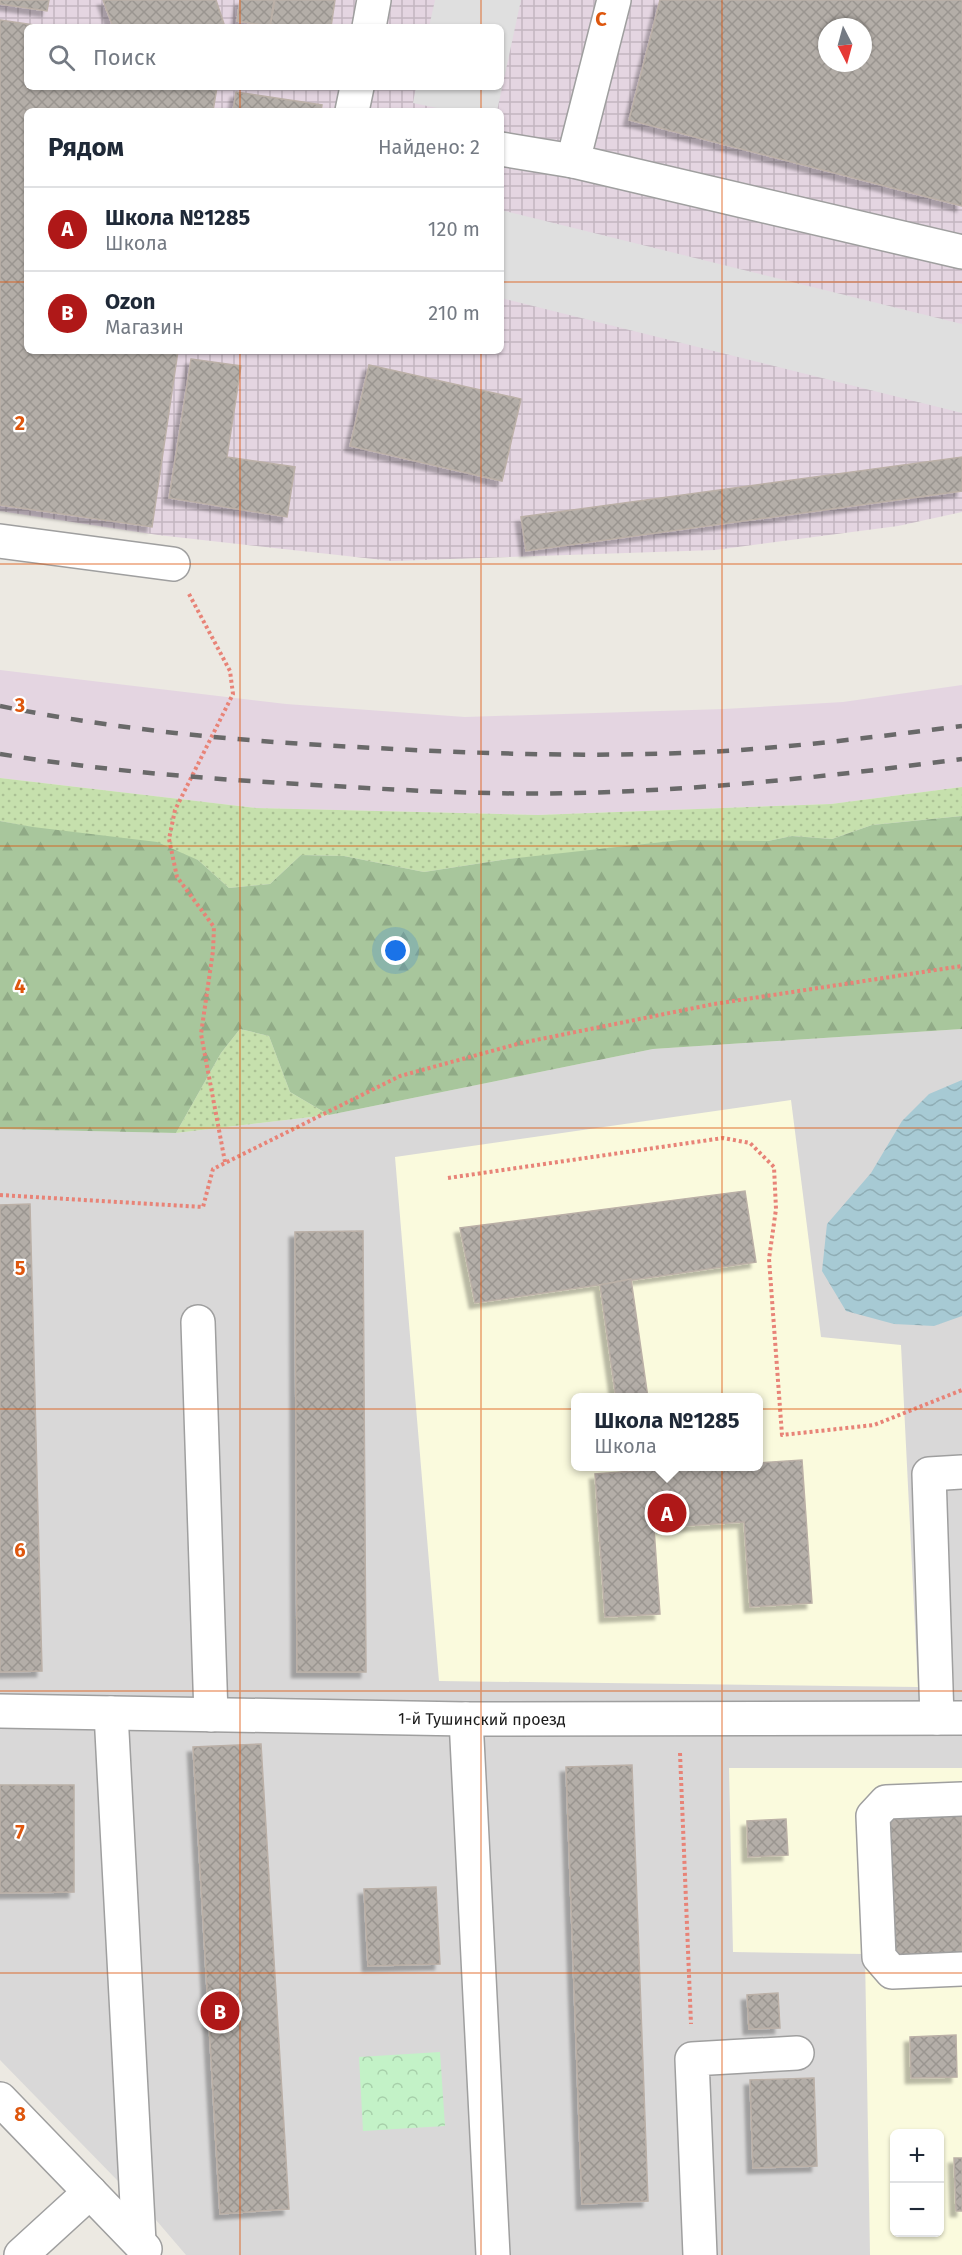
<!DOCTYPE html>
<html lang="ru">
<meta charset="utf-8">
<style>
body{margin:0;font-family:"Fira Sans",sans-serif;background:#f2f2f3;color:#1f2937}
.controls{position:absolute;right:18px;bottom:18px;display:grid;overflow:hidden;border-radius:9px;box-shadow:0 2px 4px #0004}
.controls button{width:54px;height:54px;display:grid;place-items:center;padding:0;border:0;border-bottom:2px solid #e0e1e3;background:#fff;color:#1f2937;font:30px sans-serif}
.compass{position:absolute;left:818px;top:18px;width:54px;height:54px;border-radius:50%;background:#fff;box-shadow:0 2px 4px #0004;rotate:174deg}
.you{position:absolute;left:396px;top:951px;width:21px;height:21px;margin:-15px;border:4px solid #fff;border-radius:50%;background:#1a73e8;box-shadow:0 0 0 9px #1a73e833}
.badge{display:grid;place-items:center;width:39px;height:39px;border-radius:50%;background:#af1818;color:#fff;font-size:20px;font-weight:700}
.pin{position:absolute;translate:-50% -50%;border:3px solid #fff;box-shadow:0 2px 6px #0006}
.popup{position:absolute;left:571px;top:1393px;width:192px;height:78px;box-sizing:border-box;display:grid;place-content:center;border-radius:9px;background:#fff;filter:drop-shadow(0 2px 4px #0005);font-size:20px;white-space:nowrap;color:#747a83}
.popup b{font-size:22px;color:#1f2937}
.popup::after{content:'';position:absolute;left:50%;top:100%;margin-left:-12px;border:12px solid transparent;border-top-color:#fff}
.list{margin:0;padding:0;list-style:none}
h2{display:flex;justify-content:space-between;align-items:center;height:78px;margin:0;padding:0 24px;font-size:26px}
h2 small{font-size:20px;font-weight:400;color:#747a83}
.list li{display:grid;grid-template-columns:39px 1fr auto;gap:18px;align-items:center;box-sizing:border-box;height:84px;padding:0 24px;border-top:2px solid #e0e1e3}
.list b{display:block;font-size:22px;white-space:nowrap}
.list p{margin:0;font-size:20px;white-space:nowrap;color:#747a83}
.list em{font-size:20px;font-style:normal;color:#747a83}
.icon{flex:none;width:33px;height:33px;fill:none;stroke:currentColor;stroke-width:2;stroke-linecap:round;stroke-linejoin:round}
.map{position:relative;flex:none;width:962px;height:2255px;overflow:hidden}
.search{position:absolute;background:#fff;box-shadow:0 2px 4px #0004;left:24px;top:24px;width:480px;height:66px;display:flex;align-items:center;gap:15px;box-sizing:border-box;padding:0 21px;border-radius:9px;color:#747a83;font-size:22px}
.panel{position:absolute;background:#fff;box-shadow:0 2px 4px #0004;left:24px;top:108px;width:480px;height:246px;border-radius:9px}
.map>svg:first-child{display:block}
.residential{fill:#d9d8d8;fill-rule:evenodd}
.industrial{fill:url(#industrial-grid);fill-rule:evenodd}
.education{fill:#fafadd;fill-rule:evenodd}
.railway{fill:#e4d5e1}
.grass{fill:url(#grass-dots)}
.forest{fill:url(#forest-firs)}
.park{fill:url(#park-crowns)}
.parking{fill:#dfdfdf}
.water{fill:url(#water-waves)}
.building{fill:url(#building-cross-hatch);stroke:#bbb0a7;stroke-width:1.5;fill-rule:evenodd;filter:url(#shadow)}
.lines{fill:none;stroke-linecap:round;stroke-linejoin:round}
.minor-casing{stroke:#9f9f9f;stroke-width:36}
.path{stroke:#e88377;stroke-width:4;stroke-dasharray:3 3;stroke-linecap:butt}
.minor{stroke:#fff;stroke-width:33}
.rail{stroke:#696969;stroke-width:4.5;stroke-dasharray:12 12;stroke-linecap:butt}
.grid{fill:none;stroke:#de560d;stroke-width:1.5;stroke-opacity:0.55}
.labels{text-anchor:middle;stroke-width:4.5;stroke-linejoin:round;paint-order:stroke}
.street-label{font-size:16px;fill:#1b1b1b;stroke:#fff}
.grid-label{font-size:20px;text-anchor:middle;font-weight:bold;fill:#de560d;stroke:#fff;stroke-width:4.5;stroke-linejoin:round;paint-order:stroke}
</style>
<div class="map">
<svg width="962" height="2255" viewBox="0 0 962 2255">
<defs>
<pattern id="industrial-grid" width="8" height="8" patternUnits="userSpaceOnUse" patternTransform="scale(1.5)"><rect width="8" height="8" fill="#e4d5e1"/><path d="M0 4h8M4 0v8" fill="none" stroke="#c3b6c0"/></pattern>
<pattern id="grass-dots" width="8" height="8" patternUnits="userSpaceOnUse" patternTransform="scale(1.5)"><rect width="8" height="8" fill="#c6e0ad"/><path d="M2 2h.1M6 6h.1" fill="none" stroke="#aac094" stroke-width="1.8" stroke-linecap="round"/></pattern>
<pattern id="forest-firs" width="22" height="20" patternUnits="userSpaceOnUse" patternTransform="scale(1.5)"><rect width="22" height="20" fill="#a8c69c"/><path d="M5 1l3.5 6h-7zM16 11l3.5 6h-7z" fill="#90aa86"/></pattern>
<pattern id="park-crowns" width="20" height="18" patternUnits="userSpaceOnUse" patternTransform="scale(1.5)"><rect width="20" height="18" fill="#c3f2c7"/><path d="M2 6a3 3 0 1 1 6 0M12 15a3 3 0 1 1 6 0" fill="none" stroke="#a7cfaa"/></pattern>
<pattern id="water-waves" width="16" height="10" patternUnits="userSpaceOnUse" patternTransform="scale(1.5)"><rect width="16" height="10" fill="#a7cad4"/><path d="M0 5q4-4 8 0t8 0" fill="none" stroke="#8fadb5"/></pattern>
<pattern id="building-cross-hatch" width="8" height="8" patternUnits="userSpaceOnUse" patternTransform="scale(1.5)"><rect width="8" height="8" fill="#b4aea8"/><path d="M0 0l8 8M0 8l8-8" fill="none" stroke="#9a9590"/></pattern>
<filter id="shadow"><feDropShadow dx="-5.5" dy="5.5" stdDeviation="1.5" flood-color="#0004"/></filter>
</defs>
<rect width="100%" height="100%" fill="#ece9e2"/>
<path class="residential" d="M962,1029V2255H186L156,2220L0,2060V1129L176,1133L329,1115L653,1049ZM576,1398H758V1466H576ZM894,2134H940V2232H894Z"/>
<path class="industrial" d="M0,0H962V512L898,526L715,550L392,561L158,535L0,511ZM27,27H501V87H27ZM827,27H863V63H827ZM27,111H501V351H27Z"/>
<g class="education">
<path d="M791,1100L821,1337L901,1345L918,1687L439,1681L395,1157ZM576,1398H758V1466H576Z"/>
<path d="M729,1768H962V2255H870L865,1954L733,1952ZM894,2134H940V2232H894Z"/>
</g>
<path class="railway" d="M0,670L286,704L465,717L724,709L843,702L962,685V787L831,804L538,815L256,808L0,778Z"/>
<g class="grass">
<path d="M0,778L256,808L538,815L831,804L962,787V816L872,825L832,839L792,836L768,841L508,859L424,872L344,856L301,855L270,884L229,888L198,860L0,821Z"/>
<path d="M240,1029L269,1036L290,1092L329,1115L176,1133L221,1053Z"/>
</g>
<path class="forest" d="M962,816V1029L653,1049L329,1115L290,1092L269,1036L240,1029L221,1053L176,1133L0,1129V821L33,827L157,842L198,860L229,888L270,884L301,855L344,856L424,872L508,859L681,840L768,841L792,836L832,839L872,825Z"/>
<path class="park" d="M440,2052L445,2126L363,2131L359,2057Z"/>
<g class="parking">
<path d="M435,0H521L497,111H451L413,103L416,87H501V27H429Z"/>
<path d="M501,210L962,324V413L501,298Z"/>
</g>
<path class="water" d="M962,1080V1316L934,1326L894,1324L846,1311L822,1271L827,1224L871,1173L902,1121L929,1094Z"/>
<g class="building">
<path d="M0,0H49L47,11L0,4Z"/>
<path d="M103,0H216L225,27H113Z"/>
<path d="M240,0H274L270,26L237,21Z"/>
<path d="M275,0H335L331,27H270Z"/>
<path d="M660,0H962V206L629,120ZM827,27H863V63H827Z"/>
<path d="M0,20L48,27H27V87H217L213,111H27V351H178L152,527L0,505Z"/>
<path d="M236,92L322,105L321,111H233Z"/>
<path d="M191,359L241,366L227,457L295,467L287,517L169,498Z"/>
<path d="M369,365L521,399L502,481L350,446Z"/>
<path d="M962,457V491L526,551L521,517Z"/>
<path d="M745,1191L756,1262L475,1303L460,1228Z"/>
<path d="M30,1204L42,1671L0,1672V1205Z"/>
<path d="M363,1231L366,1672H297L295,1232Z"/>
<path d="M631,1279L648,1398H616L600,1285Z"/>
<path d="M802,1460L812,1603L750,1607L744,1522L654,1528L660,1614L605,1617L595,1474L702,1466H758V1463Z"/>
<path d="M626,1466H658V1469L627,1471Z"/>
<path d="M261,1744L289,2209L220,2214L193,1747Z"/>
<path d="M632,1765L648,2201L582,2204L566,1767Z"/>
<path d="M0,1785H74V1892L0,1893Z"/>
<path d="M962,1814V1957L893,1959L887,1816Z"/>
<path d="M786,1819L788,1855L748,1857L747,1821Z"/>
<path d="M436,1887L440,1964L368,1966L364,1889Z"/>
<path d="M778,1993L780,2028L749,2029L747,1995Z"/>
<path d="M956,2035L957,2077L911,2078L910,2037Z"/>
<path d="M814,2078L817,2166L753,2168L750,2080Z"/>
<path d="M954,2158H962V2211H956Z"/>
</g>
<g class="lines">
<g class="minor-casing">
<g id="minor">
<path d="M614,0L573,161L962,252"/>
<path d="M369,27L374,0"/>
<path d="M352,111L357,87"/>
<path d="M501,149L573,161"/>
<path d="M0,541L173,564"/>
<path d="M198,1322L211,1715"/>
<path id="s1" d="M0,1711L466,1719L962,1718"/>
<path d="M111,1713L139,2242"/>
<path d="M937,1718L929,1474L962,1472"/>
<path d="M466,1719L493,2255"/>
<path d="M962,1799L886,1802L873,1816L879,1957L892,1972L962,1969"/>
<path d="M0,2099L145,2249"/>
<path d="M21,2255L90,2192"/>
<path d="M700,2255L692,2059L797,2053"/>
</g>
</g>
<g class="path">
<path d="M189,594L230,671L233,694L175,810L169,839L177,877L214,927L213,951L201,1034L225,1162"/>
<path d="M448,1178L723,1138L750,1143L774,1167L776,1209L769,1259L782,1435L874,1425L962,1390"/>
<path d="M0,1195L203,1207L213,1169L400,1076L521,1043L714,1004L962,966"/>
<path d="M680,1753L691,2024"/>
</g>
<use href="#minor" class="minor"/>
<g class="rail">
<path d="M0,706C118,730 237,741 357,747C479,754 603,758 725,751C805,746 883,736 962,726"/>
<path d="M0,754C110,772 222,780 333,786C414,791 495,795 576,793C705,790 834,776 962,759"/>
</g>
</g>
<path class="grid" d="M240,0V27M481,0V27M722,0V2255M240,87V111M481,87V111M0,282H27M501,282H962M240,351V2255M481,351V2255M0,564H962M0,846H962M0,1128H962M0,1409H962M0,1691H962M0,1973H962"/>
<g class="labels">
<g class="street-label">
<text dy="6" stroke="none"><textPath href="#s1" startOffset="482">1-й Тушинский проезд</textPath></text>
</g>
</g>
<g class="grid-label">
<text x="601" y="26">C</text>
<text x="20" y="430">2</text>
<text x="20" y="712">3</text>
<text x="20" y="993">4</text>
<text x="20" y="1275">5</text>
<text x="20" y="1557">6</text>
<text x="20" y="1839">7</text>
<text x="20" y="2121">8</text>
</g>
</svg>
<div class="controls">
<button>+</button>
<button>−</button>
</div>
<svg class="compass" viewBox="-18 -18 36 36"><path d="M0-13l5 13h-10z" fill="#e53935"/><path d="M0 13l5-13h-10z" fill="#747a83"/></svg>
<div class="you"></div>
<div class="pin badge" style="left:667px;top:1513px">A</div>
<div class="popup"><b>Школа №1285</b>Школа</div>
<div class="pin badge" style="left:220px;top:2011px">B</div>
<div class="search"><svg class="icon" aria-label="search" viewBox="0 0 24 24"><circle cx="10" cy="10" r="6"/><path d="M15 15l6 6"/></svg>Поиск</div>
<section class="panel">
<h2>Рядом<small>Найдено: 2</small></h2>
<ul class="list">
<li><span class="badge">A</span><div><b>Школа №1285</b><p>Школа</p></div><em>120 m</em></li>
<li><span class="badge">B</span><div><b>Ozon</b><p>Магазин</p></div><em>210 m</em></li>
</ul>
</section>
</div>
